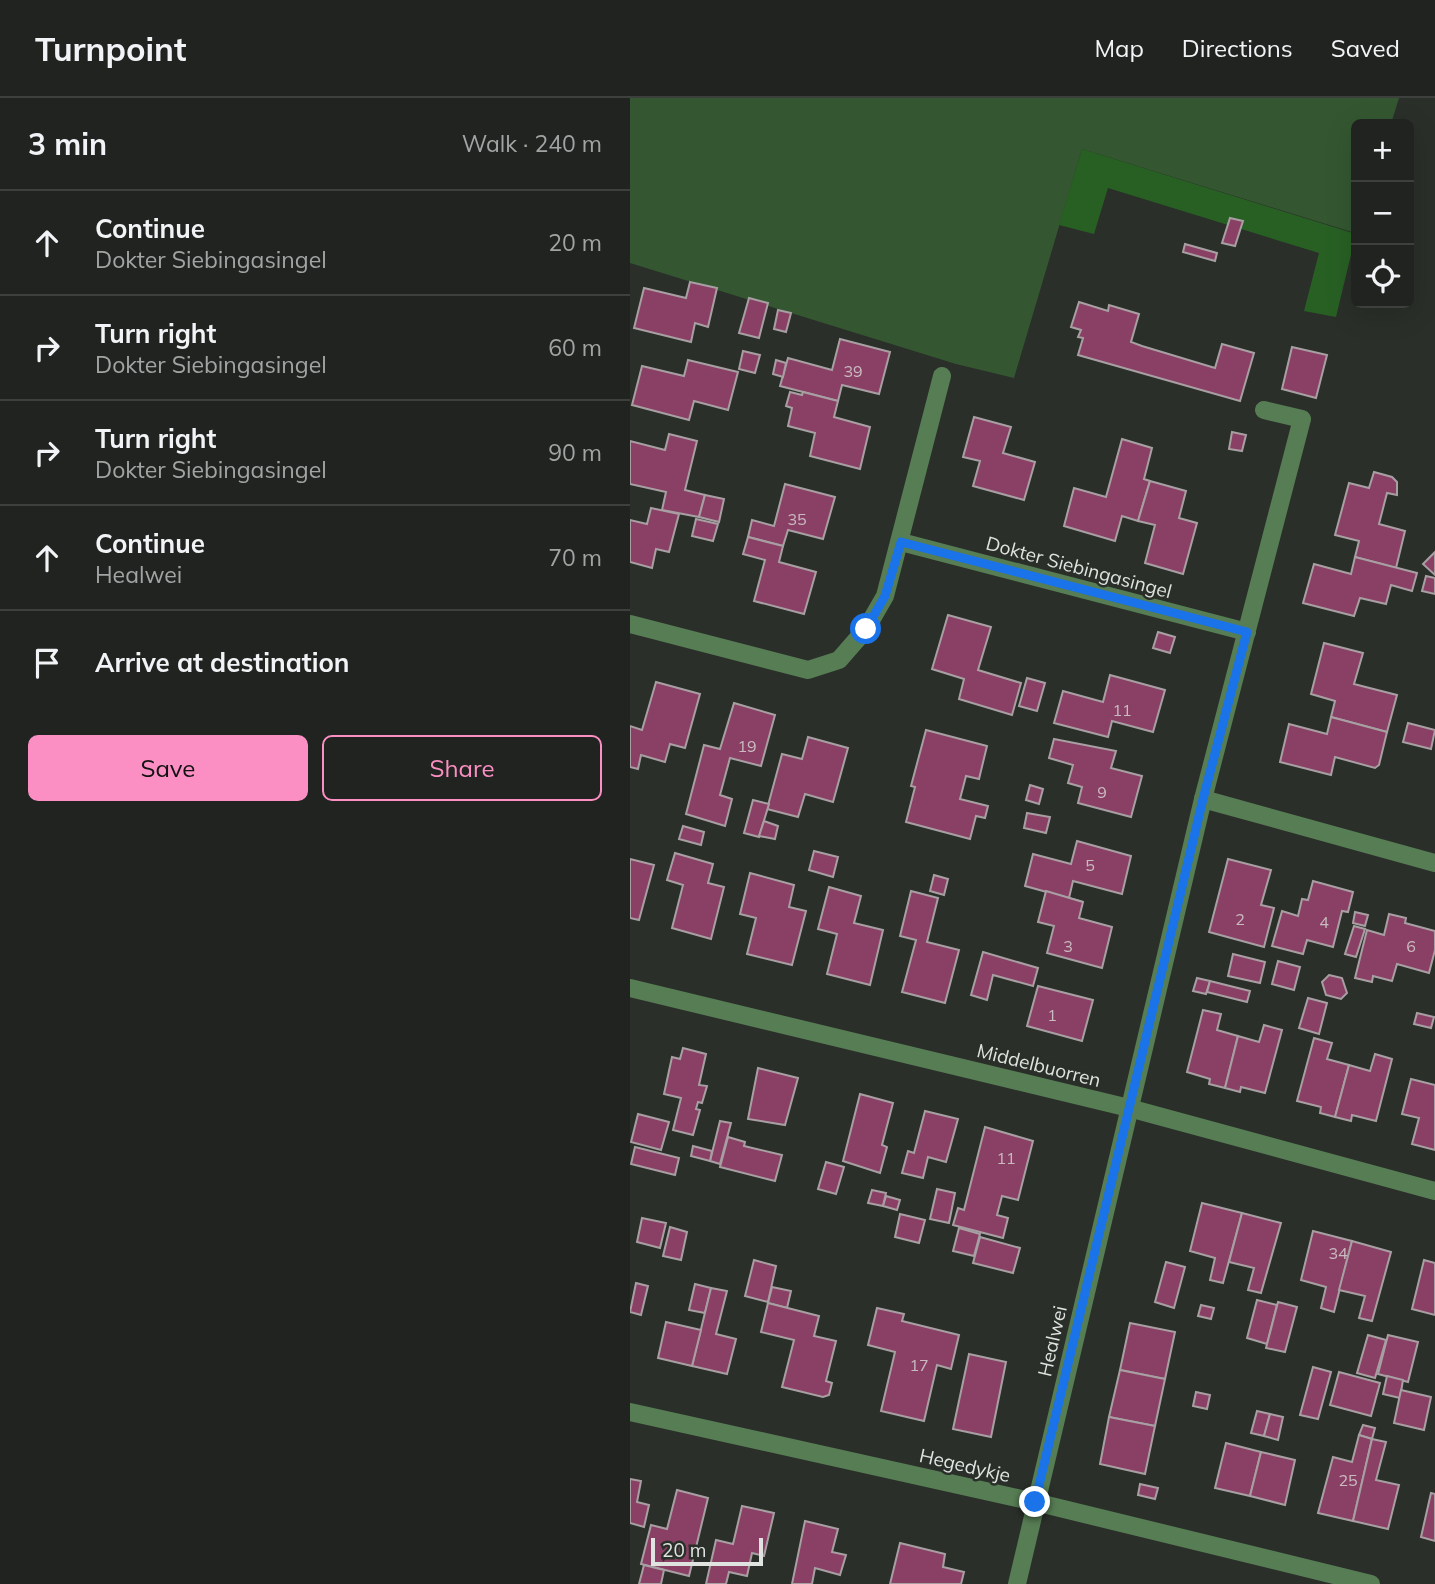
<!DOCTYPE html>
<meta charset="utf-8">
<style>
body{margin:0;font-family:Mulish,sans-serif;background:#282b28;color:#f1f3f6}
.controls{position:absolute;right:21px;top:21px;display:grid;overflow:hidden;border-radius:10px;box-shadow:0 7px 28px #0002}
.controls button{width:63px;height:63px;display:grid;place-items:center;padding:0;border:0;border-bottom:2px solid #3d403d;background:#20231f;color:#f1f3f6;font:35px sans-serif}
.scale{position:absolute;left:21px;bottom:18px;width:112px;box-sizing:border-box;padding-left:7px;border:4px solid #e0e4e0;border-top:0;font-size:19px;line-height:24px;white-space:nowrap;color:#e0e4e0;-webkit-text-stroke:5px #2a2f29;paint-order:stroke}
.stop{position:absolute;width:21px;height:21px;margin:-16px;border:5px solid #1a73e8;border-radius:50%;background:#fff}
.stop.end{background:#1a73e8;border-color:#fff;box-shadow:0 2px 7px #0008}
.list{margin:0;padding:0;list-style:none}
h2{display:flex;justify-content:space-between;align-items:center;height:91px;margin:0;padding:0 28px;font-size:30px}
h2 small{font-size:23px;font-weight:400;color:#a2a4a4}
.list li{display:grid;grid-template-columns:46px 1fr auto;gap:21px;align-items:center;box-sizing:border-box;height:105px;padding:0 28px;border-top:2px solid #3d403d}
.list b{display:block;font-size:26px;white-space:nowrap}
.list p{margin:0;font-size:23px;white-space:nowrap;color:#a2a4a4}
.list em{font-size:23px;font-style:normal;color:#a2a4a4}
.actions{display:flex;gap:14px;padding:21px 28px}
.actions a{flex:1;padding:16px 0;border:2px solid #fb8fc3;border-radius:10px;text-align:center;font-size:24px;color:#fb8fc3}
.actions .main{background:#fb8fc3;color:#111}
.icon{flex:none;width:38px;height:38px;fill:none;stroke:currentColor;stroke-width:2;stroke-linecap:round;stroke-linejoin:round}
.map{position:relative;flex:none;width:805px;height:1486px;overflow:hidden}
header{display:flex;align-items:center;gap:42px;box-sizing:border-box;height:98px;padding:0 35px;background:#20231f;border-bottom:2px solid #3d403d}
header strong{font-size:33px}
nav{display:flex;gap:38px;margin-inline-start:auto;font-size:24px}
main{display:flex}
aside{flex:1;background:#20231f}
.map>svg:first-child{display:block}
.green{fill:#345731}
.forest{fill:#286024}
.building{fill:#8a4065;stroke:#a89fa3;stroke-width:2}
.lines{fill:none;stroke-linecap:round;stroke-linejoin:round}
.minor{stroke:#577d54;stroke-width:18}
.route{stroke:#1a73e8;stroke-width:9}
.labels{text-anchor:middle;stroke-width:5;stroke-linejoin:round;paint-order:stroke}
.number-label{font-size:16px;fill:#cabbc1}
.street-label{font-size:19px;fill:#e0e4e0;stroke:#2a2f29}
</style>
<header>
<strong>Turnpoint</strong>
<nav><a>Map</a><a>Directions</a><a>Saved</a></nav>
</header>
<main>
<aside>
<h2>3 min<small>Walk · 240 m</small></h2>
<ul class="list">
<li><svg class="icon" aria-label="ahead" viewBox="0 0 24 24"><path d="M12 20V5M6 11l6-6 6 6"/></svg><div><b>Continue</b><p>Dokter Siebingasingel</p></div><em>20 m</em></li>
<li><svg class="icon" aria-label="right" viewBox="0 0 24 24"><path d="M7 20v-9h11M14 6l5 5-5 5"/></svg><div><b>Turn right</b><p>Dokter Siebingasingel</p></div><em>60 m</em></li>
<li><svg class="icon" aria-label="right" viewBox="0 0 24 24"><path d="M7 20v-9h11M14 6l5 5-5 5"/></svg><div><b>Turn right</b><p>Dokter Siebingasingel</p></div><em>90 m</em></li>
<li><svg class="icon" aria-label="ahead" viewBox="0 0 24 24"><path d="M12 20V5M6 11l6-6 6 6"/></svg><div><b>Continue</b><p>Healwei</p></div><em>70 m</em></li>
<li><svg class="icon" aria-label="arrive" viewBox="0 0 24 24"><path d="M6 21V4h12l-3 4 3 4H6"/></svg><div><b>Arrive at destination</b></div></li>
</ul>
<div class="actions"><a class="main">Save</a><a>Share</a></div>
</aside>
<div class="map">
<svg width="805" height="1486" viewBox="0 0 805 1486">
<rect width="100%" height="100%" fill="#2a2f29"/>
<path class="green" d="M0,0H769L761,26H726L725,135L452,51L384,280L326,266L0,165Z"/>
<path class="forest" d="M452,51L726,136L706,219L674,213L689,155L478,90L464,136L429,127Z"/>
<g class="building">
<path d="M600,120L613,123L605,148L592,145Z"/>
<path d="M555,146L587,155L585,163L553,154Z"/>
<path d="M60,184L87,190L78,229L65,225L61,244L4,230L14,190L56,200Z"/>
<path d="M119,200L138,205L129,240L109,235Z"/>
<path d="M449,204L478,213L479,207L509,216L501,244L512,248L585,270L592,246L624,255L610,303L448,257L453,240L448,239L451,232L441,229Z"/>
<path d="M148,212L161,215L156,234L144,231Z"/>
<path d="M210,241L260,254L249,296L212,287L208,303L150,288L158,260L202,272Z"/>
<path d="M662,249L697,257L686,300L652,291Z"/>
<path d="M113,253L130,257L125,275L109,271Z"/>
<path d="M58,262L108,274L98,312L64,303L59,322L2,307L12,268L54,278Z"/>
<path d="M146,262L156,265L153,279L143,276Z"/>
<path d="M160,294L172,297L173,294L208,303L204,319L240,329L230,371L180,358L185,335L158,328L162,310L156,308Z"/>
<path d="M344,319L381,329L373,355L405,364L394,402L343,388L350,363L333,359Z"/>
<path d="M602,334L616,337L612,353L599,351Z"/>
<path d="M39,336L67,343L55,392L75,397L69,419L32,412L36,394L0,386V343L35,352Z"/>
<path d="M492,341L522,350L514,381L520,383L508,423L492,418L485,443L434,428L444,390L476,399Z"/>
<path d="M744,374L762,379L767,384V397L757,395L749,426L775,433L766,470L725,459L729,443L705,437L719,385L739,390Z"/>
<path d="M520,383L556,393L549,420L567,425L553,476L515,465L525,427L508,423Z"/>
<path d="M155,386L205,399L193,441L158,432L153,448L118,439L122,422L144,428Z"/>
<path d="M75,397L94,401L89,424L69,419Z"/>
<path d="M21,410L49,416L39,454L26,451L22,470L0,464V422L17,426Z"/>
<path d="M66,421L88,426L83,443L62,438Z"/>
<path d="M118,439L153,448L149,464L186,474L174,516L124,503L135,462L113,456Z"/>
<path d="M805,454V477L793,466Z"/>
<path d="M725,459L787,475L782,493L761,487L756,506L730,500L724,518L673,505L684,466L721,476Z"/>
<path d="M796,478L805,480V496L792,493Z"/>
<path d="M318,517L361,529L348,572L391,585L382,617L329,601L334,581L302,571Z"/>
<path d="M528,534L545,539L540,555L523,550Z"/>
<path d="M694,545L733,555L724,586L767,597L757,634L701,619L705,603L681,596Z"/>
<path d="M480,577L535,592L523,634L482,623L478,639L424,625L433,593L473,604Z"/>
<path d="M397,580L415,585L407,613L389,608Z"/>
<path d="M26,584L70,596L55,650L40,646L35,664L11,657L8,671L0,669V628L12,632Z"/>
<path d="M104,605L145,617L131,668L100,660L90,697L102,701L95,728L56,716L74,647L90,651Z"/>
<path d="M701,619L757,634L749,667L745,670L705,659L701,677L650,664L659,626L697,636Z"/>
<path d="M778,625L805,632L801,651L773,644Z"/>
<path d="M296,632L357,648L349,681L336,678L330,701L358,708L355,720L346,718L340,741L276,724L285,689L281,688Z"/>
<path d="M178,639L218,650L203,704L175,696L168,719L137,711L152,656L172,661Z"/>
<path d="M424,641L486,653L481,670L512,678L501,719L448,705L452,689L438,685L443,667L419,660Z"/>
<path d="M400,687L413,691L409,706L396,702Z"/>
<path d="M123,702L139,706L129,739L114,735Z"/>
<path d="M397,715L420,719L416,735L394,730Z"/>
<path d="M134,723L148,728L145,741L129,738Z"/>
<path d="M53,728L74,734L71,747L49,741Z"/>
<path d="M447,743L501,758L492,796L443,783L439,800L453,804L395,788L403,756L441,766Z"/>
<path d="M184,753L208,759L203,779L179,772Z"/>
<path d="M45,755L83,766L78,785L94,789L81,841L42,830L53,787L37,782Z"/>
<path d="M0,761L24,767L9,822L0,820Z"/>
<path d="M598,761L641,772L631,807L644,810L634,849L579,834Z"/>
<path d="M120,775L164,787L159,809L176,813L162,867L117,856L126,820L110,816Z"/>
<path d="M304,777L318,781L314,797L300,793Z"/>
<path d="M683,783L723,794L718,814L712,813L703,849L677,842L673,856L642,848L652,813L668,818L672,801L678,802Z"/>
<path d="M199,789L231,798L224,825L253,832L240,887L197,876L207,836L188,831Z"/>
<path d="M281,793L308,800L297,844L329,852L315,905L272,894L286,842L270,838Z"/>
<path d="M416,793L453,804L449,820L482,829L472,870L417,855L424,828L408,824Z"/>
<path d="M725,814L738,817L735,828L723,825Z"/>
<path d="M759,816L776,820L775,825L805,833V852L799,875L767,866L762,883L743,878L742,884L725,880L737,832L754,837Z"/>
<path d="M724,828L735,831L726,859L715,856Z"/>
<path d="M353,854L408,870L403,888L363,877L357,902L341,897Z"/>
<path d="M603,856L635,864L630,885L598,878Z"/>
<path d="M648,863L670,869L664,892L642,886Z"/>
<path d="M699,877L712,880L717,895L711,901L696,897L692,884Z"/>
<path d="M567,880L580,883L576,896L563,893Z"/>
<path d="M580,883L620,893L617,904L577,894Z"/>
<path d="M408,888L463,902L452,943L397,928Z"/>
<path d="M678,900L697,905L689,936L669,930Z"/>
<path d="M573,912L591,916L587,932L608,938L595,990L579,986L580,981L557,974Z"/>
<path d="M787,915L804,919L801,930L784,926Z"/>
<path d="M634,927L652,932L635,995L611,989L610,994L595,990L608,938L629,944Z"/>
<path d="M684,940L702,945L697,961L719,967L705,1019L690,1015L691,1009L667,1003Z"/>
<path d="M53,950L76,956L69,987L77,988L72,1005L68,1004L66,1011L70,1012L63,1037L43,1032L51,1000L34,996L42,959L50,961Z"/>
<path d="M745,956L762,961L746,1023L722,1017L721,1023L705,1019L719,967L740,973Z"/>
<path d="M128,970L168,980L155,1027L118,1021Z"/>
<path d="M781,981L805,987V1052L782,1046L789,1020L772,1016Z"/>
<path d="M230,996L263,1005L252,1047L257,1049L250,1075L213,1063Z"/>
<path d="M295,1013L328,1021L316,1064L298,1059L293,1080L272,1075L278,1053L284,1055Z"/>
<path d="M8,1016L39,1024L31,1052L1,1044Z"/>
<path d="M90,1023L101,1025L90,1066L80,1063Z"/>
<path d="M355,1029L403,1043L388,1102L372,1098L367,1117L378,1120L373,1140L323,1127L328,1110L334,1112Z"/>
<path d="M98,1039L115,1044L114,1048L152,1057L145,1083L90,1069Z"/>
<path d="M63,1048L82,1053L80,1063L61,1058Z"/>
<path d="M5,1049L49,1060L45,1077L1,1066Z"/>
<path d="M196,1064L214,1069L206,1096L188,1091Z"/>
<path d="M307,1091L325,1095L319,1125L300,1121Z"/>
<path d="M242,1092L256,1095L253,1108L238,1105Z"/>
<path d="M256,1098L270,1102L267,1112L253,1108Z"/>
<path d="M572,1105L612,1115L593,1185L580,1182L585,1160L560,1153Z"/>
<path d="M612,1115L651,1125L631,1195L618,1192L624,1170L599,1164Z"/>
<path d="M270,1116L295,1122L289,1145L265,1139Z"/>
<path d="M12,1120L36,1125L30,1150L7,1144Z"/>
<path d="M40,1129L57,1134L51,1162L33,1158Z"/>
<path d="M329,1130L350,1136L344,1158L323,1153Z"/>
<path d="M683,1133L722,1143L704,1214L691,1210L696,1189L671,1182Z"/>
<path d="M350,1139L390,1150L383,1175L343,1165Z"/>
<path d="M722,1143L761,1154L742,1223L729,1220L735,1198L709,1192Z"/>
<path d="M124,1162L146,1168L138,1204L115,1198Z"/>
<path d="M794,1162L805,1165V1217L782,1211Z"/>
<path d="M536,1164L555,1169L544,1210L525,1204Z"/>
<path d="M6,1185L18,1188L11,1217L0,1214Z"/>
<path d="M65,1186L81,1190L75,1215L59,1212Z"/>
<path d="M142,1189L161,1193L157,1210L138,1205Z"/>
<path d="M81,1190L97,1193L86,1236L106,1241L97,1276L62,1268Z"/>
<path d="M627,1202L647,1207L637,1246L617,1240Z"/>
<path d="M648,1204L667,1209L655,1254L636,1250Z"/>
<path d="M138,1205L189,1218L184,1238L206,1243L196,1283L202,1285L199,1297L193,1299L152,1289L164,1242L131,1234Z"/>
<path d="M571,1207L584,1210L581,1221L568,1218Z"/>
<path d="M247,1210L274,1216L272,1223L329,1237L321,1271L307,1267L294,1323L251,1313L265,1254L238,1247Z"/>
<path d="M36,1224L71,1232L62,1268L28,1260Z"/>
<path d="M500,1225L545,1234L535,1281L490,1272Z"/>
<path d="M738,1237L756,1242L745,1280L727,1275Z"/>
<path d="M758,1237L788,1244L778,1284L748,1276Z"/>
<path d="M339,1256L376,1264L361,1339L323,1331Z"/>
<path d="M683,1269L701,1274L688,1321L670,1317Z"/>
<path d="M490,1272L535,1281L525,1328L479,1319Z"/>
<path d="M709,1274L750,1285L741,1318L700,1307Z"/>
<path d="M757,1278L773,1282L770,1300L753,1296Z"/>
<path d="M771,1292L801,1299L794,1332L764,1325Z"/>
<path d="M566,1294L580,1297L577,1311L563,1308Z"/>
<path d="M627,1313L640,1316L634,1338L621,1335Z"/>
<path d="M640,1316L653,1319L648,1342L634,1338Z"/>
<path d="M479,1319L525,1328L515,1376L470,1366Z"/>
<path d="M733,1327L745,1330L742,1341L729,1337Z"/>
<path d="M729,1337L742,1341L723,1423L688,1415L703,1359L722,1364Z"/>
<path d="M742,1341L756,1344L746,1382L769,1387L758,1431L723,1423Z"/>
<path d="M596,1345L631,1354L620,1398L585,1390Z"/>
<path d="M631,1354L665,1362L655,1407L620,1398Z"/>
<path d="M0,1381L11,1383L7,1404L19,1407L14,1429L0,1425Z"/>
<path d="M510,1386L528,1390L525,1401L508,1397Z"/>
<path d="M47,1392L78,1400L59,1478L11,1466L21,1427L37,1431Z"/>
<path d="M801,1395L805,1396V1443L791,1439Z"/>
<path d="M112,1408L144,1415L134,1458L122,1455L117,1478L99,1474L96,1486H76L86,1442L103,1446Z"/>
<path d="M175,1423L208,1431L202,1454L216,1457L210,1477L185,1470L182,1486H162Z"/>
<path d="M270,1445L315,1456L313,1469L334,1474L331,1486H260Z"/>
<path d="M14,1467L34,1472L31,1486H9Z"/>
</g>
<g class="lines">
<g class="minor">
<path d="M271,444L617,534"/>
<path d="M0,526L178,572L209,562L236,531L255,498L312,278"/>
<path d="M573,701L805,765"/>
<path d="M0,890L499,1010L805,1093"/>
<path d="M0,1314L405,1404L741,1486"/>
<path d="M387,1486L573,701L672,321L634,312"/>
</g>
</g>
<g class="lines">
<path class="route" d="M236,531L255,498L271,444L617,534L573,701L405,1404"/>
</g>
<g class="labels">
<g class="number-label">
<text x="223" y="279">39</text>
<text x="167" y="427">35</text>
<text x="492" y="618">11</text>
<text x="117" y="654">19</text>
<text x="472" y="700">9</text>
<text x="460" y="773">5</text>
<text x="610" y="827">2</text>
<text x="694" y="830">4</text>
<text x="438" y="854">3</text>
<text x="781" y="854">6</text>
<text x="422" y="923">1</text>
<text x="376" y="1066">11</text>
<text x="708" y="1161">34</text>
<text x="289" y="1273">17</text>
<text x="718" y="1388">25</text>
</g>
<g class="street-label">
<text transform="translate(449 469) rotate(15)" y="7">Dokter Siebingasingel</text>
<text transform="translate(409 967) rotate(14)" y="7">Middelbuorren</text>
<text transform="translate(422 1243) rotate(-77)" y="7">Healwei</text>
<text transform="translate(335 1367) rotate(13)" y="7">Hegedykje</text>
</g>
</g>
</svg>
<div class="controls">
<button>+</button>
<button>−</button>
<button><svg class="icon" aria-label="locate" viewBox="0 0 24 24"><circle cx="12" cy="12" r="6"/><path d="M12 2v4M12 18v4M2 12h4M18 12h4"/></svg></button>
</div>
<div class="scale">20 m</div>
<div class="stop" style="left:236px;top:531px"></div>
<div class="stop end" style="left:405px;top:1404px"></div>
</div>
</main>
